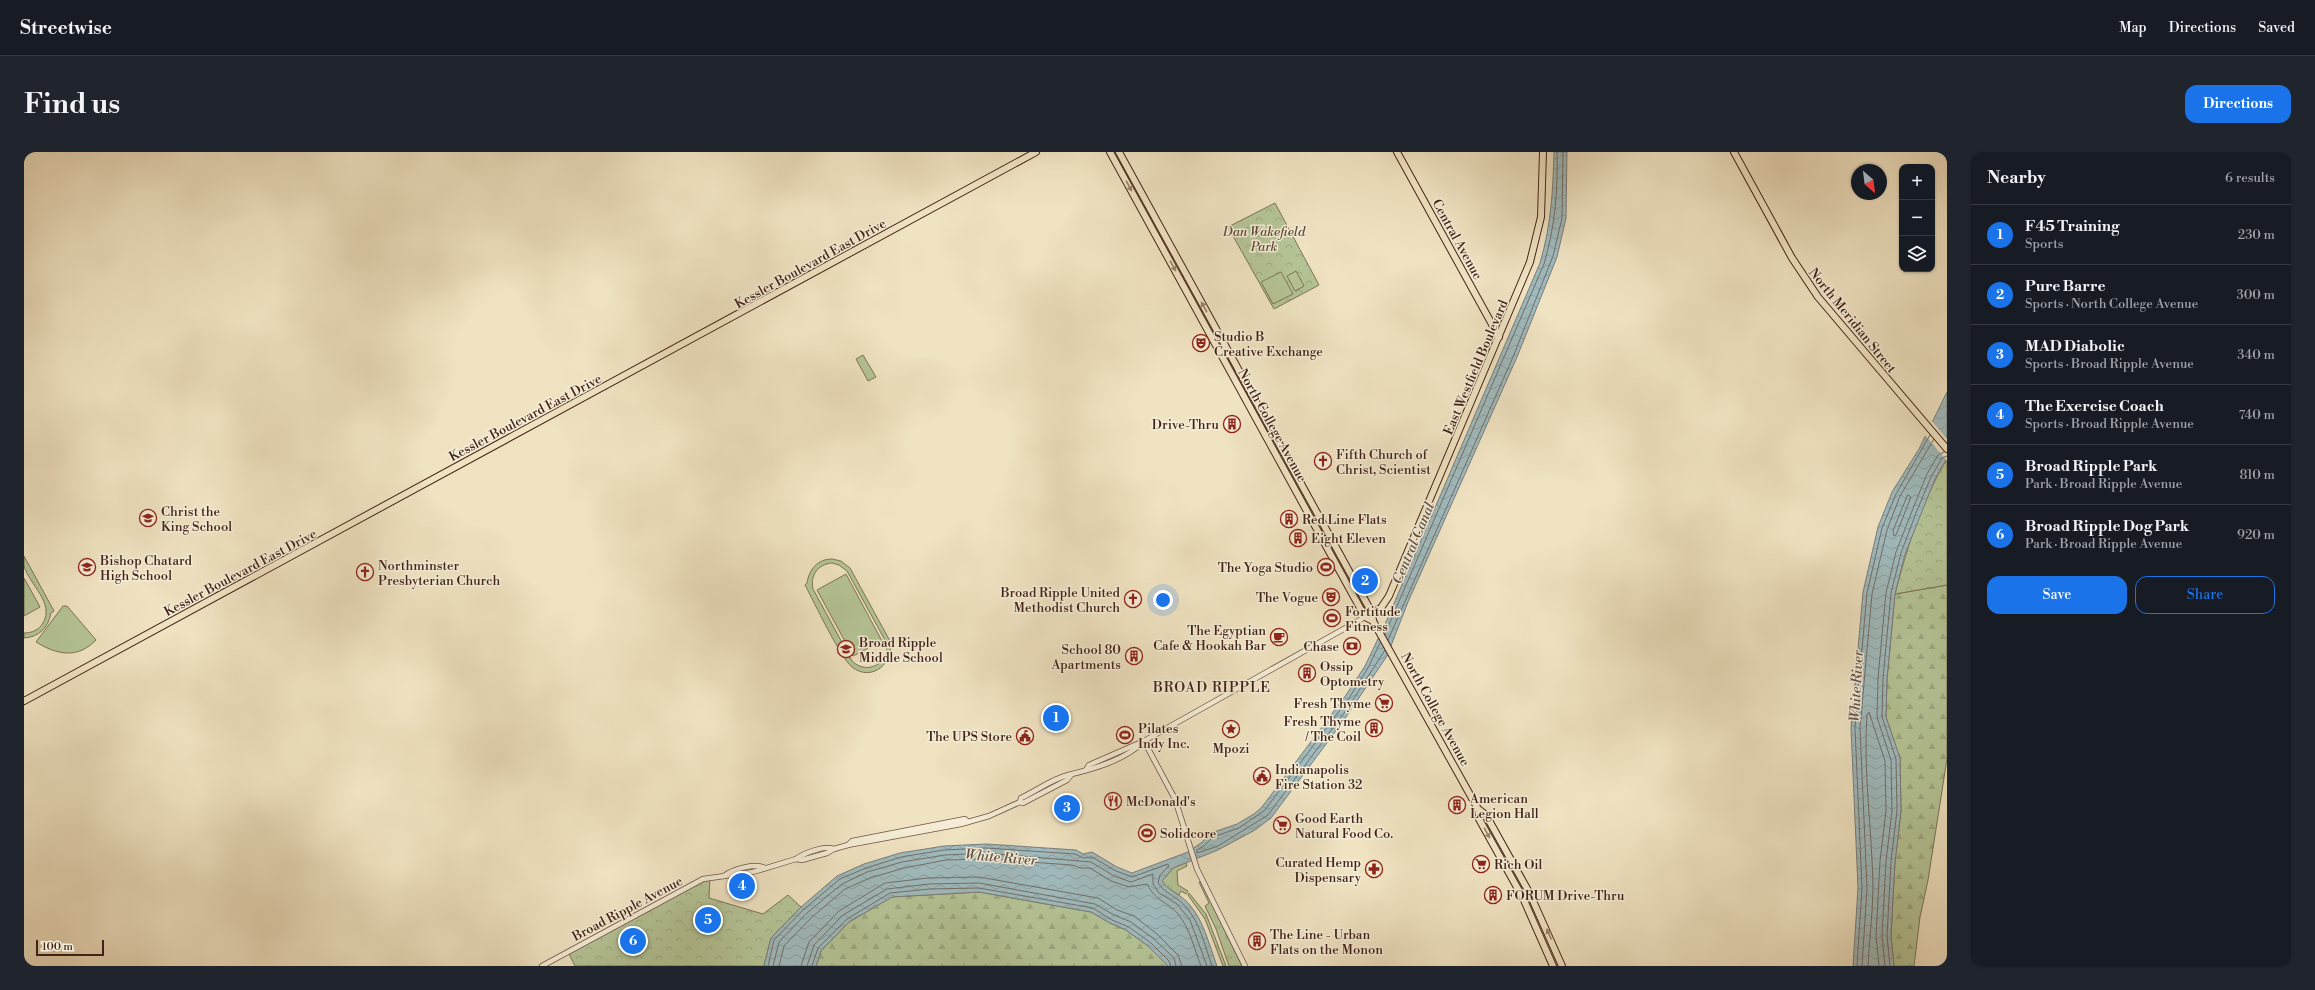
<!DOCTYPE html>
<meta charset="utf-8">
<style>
body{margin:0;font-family:"Libre Bodoni",serif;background:#20242c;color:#f1f3f6}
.controls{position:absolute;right:12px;top:12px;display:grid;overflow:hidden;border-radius:8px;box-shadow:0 1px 3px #0004}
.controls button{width:36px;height:36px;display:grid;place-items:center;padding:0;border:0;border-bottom:1px solid #363941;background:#171b24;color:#f1f3f6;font:20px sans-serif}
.compass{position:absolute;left:1827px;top:12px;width:36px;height:36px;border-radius:50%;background:#171b24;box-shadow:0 1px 3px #0004;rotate:152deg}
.scale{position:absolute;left:12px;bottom:10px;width:68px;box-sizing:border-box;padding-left:4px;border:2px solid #422318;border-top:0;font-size:11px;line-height:14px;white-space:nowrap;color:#422318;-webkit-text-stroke:3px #f5edd7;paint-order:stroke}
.you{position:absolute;left:1139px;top:448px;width:14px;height:14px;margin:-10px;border:3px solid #fff;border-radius:50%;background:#1a73e8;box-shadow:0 0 0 6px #1a73e833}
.badge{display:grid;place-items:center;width:26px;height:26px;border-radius:50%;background:#1a73e8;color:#fff;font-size:13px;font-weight:700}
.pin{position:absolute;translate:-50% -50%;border:2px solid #fff;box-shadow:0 1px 4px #0006}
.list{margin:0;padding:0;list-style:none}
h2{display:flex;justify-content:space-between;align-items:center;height:52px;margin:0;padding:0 16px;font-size:17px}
h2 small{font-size:13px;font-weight:400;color:#9ea1a6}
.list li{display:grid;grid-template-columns:26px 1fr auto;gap:12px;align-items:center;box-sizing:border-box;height:60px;padding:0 16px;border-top:1px solid #363941}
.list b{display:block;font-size:15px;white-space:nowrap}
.list p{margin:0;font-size:13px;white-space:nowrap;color:#9ea1a6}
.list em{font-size:13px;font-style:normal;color:#9ea1a6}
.actions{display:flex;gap:8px;padding:12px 16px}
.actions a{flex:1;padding:9px 0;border:1px solid #1a73e8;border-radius:12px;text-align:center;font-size:14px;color:#1a73e8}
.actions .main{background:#1a73e8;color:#fff}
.icon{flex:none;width:22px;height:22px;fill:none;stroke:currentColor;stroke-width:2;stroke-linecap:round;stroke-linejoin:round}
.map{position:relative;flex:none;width:1923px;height:814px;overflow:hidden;border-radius:12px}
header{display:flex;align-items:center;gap:24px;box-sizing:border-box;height:56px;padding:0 20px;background:#171b24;border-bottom:1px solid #363941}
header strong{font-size:19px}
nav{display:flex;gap:22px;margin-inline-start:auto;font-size:14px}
.intro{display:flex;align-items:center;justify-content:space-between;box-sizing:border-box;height:96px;padding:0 24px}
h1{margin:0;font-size:28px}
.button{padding:10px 18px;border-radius:12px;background:#1a73e8;color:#fff;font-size:14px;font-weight:700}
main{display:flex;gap:24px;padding:0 24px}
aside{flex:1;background:#171b24;border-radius:12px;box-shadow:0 1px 3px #0004}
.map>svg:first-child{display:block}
.grass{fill:url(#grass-tufts);stroke:#7c7458}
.forest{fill:url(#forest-firs);stroke:#7c7458}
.park{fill:url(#park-crowns);stroke:#7c7458}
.garden{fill:#b5c597;stroke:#7c7458;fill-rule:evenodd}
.water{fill:url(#water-waves);stroke:#7a7e7c}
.pier{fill:#f0e3c2}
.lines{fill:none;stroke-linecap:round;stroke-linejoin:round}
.shore{stroke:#716f6b;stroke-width:1}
.minor-casing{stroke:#6e5342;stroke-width:6}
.major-casing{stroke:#422318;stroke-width:8}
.minor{stroke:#f5edd7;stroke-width:4.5}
.major{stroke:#f0e3c2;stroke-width:6}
.oneway{fill:#99836d}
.labels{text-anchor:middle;stroke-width:3;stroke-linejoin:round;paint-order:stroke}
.park-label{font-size:13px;font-style:italic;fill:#5f4c38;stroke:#f5edd7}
.street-label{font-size:13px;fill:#422318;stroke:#f5edd7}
.poi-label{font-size:13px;fill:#422318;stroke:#f5edd7;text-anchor:start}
.water-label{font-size:14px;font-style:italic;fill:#5e514a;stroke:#f5edd7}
.neighbourhood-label{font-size:14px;letter-spacing:1px;fill:#422318;stroke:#f5edd7}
</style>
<header>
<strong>Streetwise</strong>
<nav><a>Map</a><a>Directions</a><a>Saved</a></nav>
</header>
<div class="intro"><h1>Find us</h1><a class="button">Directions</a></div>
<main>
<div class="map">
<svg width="1923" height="814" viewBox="0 0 1923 814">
<defs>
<pattern id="grass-tufts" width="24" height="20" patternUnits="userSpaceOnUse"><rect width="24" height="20" fill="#b5c597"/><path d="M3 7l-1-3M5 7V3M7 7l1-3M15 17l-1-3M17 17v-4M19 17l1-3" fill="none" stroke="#9da981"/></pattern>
<pattern id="forest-firs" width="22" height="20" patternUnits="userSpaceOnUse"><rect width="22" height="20" fill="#b5c597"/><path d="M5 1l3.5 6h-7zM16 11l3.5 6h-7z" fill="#9da981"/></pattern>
<pattern id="park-crowns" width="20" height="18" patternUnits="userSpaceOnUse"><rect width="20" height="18" fill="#b5c597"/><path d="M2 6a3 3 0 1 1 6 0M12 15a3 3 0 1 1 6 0" fill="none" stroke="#9da981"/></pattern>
<pattern id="water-waves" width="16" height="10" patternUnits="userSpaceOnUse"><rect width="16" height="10" fill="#a0bbbe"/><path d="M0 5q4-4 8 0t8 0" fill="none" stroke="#8ba0a3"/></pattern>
</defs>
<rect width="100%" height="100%" fill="#f0e3c2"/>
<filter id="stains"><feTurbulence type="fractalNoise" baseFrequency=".005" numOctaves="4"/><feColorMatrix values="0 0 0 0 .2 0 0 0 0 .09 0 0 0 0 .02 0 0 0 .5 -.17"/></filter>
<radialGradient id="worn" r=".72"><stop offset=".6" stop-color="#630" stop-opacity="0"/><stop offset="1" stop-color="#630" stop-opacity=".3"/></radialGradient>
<g class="grass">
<path d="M1162,710L1163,714L1153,719L1154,733L1164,739L1162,742L1157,739L1155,743L1142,735L1138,729L1149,716Z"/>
<path d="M1175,730H1177L1218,814H1205L1192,777L1181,754L1185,751Z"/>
<path d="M1165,741L1182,762L1202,814H1199L1181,767L1164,743Z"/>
</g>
<g class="forest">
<path d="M1923,433V607L1904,728L1896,765L1890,814H1870L1867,784L1871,710L1877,659L1876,607L1862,565L1863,527L1871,442Z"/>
<path d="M955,740L1067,760L1086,771L1102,778L1124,794L1144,814H792L797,799L825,770L868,745Z"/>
</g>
<g class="park">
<path d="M1251,51L1295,133L1250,157L1204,75Z"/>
<path d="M1923,307V433L1871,442C1883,395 1898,348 1923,307Z"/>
<path d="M686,724L685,746L739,762L764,743L777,755L747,786L740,814H551L544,800Z"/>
</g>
<g class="garden">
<path d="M1272,119L1280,134L1271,139L1263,124Z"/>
<path d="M1257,120L1269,142L1249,152L1237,130Z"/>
<path d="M839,203L852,225L844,229L832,207Z"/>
<path d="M0,404L30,459L27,461C24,476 15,485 0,486V481C8,481 15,478 19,471C31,451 5,432 0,414C0,411 0,407 0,404Z"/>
<path d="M808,407L817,409L826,416L866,489C871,510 848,531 828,515C816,505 790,450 781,433L783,431C785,417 794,407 808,407ZM808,411L815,413L823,419L862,490C867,511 843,524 828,509L789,437C786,423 794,412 808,411Z"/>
<path d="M822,422L858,489L829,504L793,438Z"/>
<path d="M0,426L16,455L0,464Z"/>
<path d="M39,454H43L72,488C54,507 33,503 12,490Z"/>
</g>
<g class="water">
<path d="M1530,0H1543L1542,66L1533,105L1493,205L1384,450L1363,504L1320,568L1247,666L1231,678L1194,698L1149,716L1138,729C1145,739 1156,742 1164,751C1180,768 1185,793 1193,814H1144L1124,794L1102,778L1086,771L1067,760L955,740L868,745L825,770L797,799L792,814H740L747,786L777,755L813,724L840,712L876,701L920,694L962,692L1052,698L1059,702L1068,700L1093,715L1108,721L1164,700L1177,691L1187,681L1213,672L1230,662L1238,655L1322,543L1341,514L1362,470L1516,111C1527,74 1529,39 1530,0Z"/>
<path d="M1923,240V306L1911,327L1881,402L1871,442L1863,527L1862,565L1876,606L1877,659L1871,710L1867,784L1870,814H1829L1834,736L1827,576L1839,440L1854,375L1868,340L1895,297Z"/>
</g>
<path class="pier" d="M1907,268L1923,287V309L1900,282Z"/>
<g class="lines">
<g class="shore">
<path d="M1884,343L1887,345L1872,383L1870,384L1869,379Z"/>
<path d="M1361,482L1520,112C1531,75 1534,39 1533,0"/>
<path d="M1364,488L1489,205L1529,104L1538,66L1539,0"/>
<path d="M1356,491L1344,516L1325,546L1241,658L1215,676L1189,685L1180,694L1173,698V701L1194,694L1244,663L1323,557L1361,498"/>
<path d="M744,814L750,788L779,758L816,727L842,716L877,705L920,698L962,696L1051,702L1059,706L1068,705L1092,719L1108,725L1144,712L1145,714L1136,723L1134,731C1141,742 1154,745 1162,755C1176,771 1181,794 1188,814"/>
<path d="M749,814L755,790L783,761L818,732L843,720L878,710L921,703L962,701L1067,710L1090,724L1107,730L1129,722V732L1135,741L1153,752L1166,768L1183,814"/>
<path d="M755,814L760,794L787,766L821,737L846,726L880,716L922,708L962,707L1048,713L1057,716H1066L1087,729L1105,735L1123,732C1133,751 1142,748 1154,762C1166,776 1170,797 1177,814"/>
<path d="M777,814L785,790L815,759L861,731L904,726L955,725L1074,746L1093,758L1110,764L1133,782L1154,803L1158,814"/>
<path d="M783,814L790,793L819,763L863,737L905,732L955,731L1071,752L1090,763L1107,770L1130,787L1150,806L1152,814"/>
<path d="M788,814L794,796L823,767L866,741L905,737L955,736L1069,756L1088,768L1105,775L1127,791L1145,809L1147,814"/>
<path d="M1833,814L1838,736L1831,576L1843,441L1858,376L1872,342L1906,283"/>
<path d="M1838,814L1843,736L1836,576L1848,442L1863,378L1876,344L1910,287"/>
<path d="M1844,814C1845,788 1849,761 1849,735C1848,677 1839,619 1843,562L1845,560L1861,609L1862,659L1856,709L1852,784L1855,814"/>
<path d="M1861,814L1858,784L1862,709L1868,659L1867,608L1853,565L1854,526L1862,441L1872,400L1888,359L1903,322L1914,303L1920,300"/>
<path d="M1866,814L1863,784L1867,709L1873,659L1872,607L1858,565L1859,526L1867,441L1877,401L1892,361L1907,325L1918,306L1923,304"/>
</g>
<g class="minor-casing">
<g id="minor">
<path d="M1120,589L1151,647L1173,717L1221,814"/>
<path d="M1062,618L1065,613L1120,589L1341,465"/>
<path d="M996,650L997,646C1012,639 1028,627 1044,623C1069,617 1102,608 1120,589"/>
<path d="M824,693L828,689L941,667L944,670"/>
<path d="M772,707C780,701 801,693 810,697"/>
<path d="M700,724C709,717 731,711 741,716"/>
<path d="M518,814L679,727L729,720L772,707L778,708L803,701L810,697L824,693L937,672L965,664L996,650L999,651L1043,628L1047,623"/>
</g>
</g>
<g class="major-casing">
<g id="major">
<path d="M1086,0L1341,465L1349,469"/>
<path d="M1095,0L1348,461L1349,469L1454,657L1462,663L1506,742L1538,814"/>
<path d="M1373,0L1475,185"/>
<path d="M1710,0L1768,106L1794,145L1923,297"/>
<path d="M1345,463L1357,456L1365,444L1506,110L1517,65L1519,0"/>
<path d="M0,549L1012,0"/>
<path d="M1454,657L1455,667L1499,746L1529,814"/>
</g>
</g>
<use href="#minor" class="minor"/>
<use href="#major" class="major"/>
</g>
<defs><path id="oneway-solid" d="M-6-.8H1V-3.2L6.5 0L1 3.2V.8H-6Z"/></defs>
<g class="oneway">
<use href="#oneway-solid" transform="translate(1105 34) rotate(61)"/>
<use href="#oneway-solid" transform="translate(1149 114) rotate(61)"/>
<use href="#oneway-solid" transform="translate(1180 155) rotate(-119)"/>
<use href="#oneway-solid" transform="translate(1463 681) rotate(61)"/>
<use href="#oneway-solid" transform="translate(1525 782) rotate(-114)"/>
</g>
<defs>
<g id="theatre-ring" transform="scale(0.9)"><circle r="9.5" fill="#f5edd7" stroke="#8f2418" stroke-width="1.5"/><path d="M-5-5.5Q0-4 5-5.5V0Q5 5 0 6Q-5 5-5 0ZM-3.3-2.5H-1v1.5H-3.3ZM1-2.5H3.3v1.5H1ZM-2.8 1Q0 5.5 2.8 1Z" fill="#8f2418"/></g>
<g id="building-ring" transform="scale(0.9)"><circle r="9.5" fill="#f5edd7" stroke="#8f2418" stroke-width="1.5"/><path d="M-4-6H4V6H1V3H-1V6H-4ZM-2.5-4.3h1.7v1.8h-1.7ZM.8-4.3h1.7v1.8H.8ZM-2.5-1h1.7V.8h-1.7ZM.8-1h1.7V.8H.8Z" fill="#8f2418"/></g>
<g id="church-ring" transform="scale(0.9)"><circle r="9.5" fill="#f5edd7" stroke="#8f2418" stroke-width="1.5"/><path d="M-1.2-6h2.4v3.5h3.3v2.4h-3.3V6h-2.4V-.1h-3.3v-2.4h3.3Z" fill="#8f2418"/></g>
<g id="school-ring" transform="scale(0.9)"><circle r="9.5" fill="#f5edd7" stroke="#8f2418" stroke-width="1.5"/><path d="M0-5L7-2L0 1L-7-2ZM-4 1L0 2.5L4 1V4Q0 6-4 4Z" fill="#8f2418"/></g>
<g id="stadium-ring" transform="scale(0.9)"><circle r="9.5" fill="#f5edd7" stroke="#8f2418" stroke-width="1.5"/><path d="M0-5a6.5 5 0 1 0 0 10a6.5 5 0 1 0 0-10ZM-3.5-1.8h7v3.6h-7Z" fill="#8f2418"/></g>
<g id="cafe-ring" transform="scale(0.9)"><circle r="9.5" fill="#f5edd7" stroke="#8f2418" stroke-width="1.5"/><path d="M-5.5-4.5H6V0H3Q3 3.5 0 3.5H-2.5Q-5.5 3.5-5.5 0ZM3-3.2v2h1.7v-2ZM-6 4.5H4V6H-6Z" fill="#8f2418"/></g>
<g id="bank-ring" transform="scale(0.9)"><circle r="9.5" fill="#f5edd7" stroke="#8f2418" stroke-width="1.5"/><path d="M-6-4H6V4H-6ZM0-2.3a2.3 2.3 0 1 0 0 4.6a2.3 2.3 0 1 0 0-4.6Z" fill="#8f2418"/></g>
<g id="supermarket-ring" transform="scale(0.9)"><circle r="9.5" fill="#f5edd7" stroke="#8f2418" stroke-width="1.5"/><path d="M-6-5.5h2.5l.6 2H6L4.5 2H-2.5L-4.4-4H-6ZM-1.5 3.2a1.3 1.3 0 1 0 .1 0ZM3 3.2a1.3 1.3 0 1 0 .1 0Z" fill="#8f2418"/></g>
<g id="sight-ring" transform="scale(0.9)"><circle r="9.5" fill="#f5edd7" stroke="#8f2418" stroke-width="1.5"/><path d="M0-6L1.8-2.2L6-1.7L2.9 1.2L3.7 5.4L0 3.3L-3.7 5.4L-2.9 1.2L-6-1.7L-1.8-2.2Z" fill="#8f2418"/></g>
<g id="civic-ring" transform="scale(0.9)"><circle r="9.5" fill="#f5edd7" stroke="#8f2418" stroke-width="1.5"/><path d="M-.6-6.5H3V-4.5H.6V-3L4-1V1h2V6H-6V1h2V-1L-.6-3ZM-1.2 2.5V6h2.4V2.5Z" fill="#8f2418"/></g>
<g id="restaurant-ring" transform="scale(0.9)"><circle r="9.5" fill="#f5edd7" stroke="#8f2418" stroke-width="1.5"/><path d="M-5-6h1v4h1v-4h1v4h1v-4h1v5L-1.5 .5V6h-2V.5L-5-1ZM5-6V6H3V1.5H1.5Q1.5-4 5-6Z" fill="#8f2418"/></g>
<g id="pharmacy-ring" transform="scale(0.9)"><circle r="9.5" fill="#f5edd7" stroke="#8f2418" stroke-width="1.5"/><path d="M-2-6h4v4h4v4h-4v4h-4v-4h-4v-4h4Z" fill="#8f2418"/></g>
</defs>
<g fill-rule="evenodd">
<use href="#theatre-ring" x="1177" y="191"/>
<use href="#building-ring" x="1208" y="272"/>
<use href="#church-ring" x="1299" y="309"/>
<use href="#school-ring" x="124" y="366"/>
<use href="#building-ring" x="1265" y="367"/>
<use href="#building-ring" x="1274" y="386"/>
<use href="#school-ring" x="63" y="415"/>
<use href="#stadium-ring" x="1302" y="415"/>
<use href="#church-ring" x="341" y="420"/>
<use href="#theatre-ring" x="1307" y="445"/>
<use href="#church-ring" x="1109" y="447"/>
<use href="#stadium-ring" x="1308" y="466"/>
<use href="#cafe-ring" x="1255" y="485"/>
<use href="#bank-ring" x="1328" y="494"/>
<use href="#school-ring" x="822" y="497"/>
<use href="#building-ring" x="1110" y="504"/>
<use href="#building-ring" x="1283" y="521"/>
<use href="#supermarket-ring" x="1360" y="551"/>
<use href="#building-ring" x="1350" y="576"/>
<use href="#sight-ring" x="1207" y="577"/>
<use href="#stadium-ring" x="1101" y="583"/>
<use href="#civic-ring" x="1001" y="584"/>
<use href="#civic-ring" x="1238" y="624"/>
<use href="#restaurant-ring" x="1089" y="649"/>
<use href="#building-ring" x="1433" y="653"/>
<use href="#supermarket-ring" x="1258" y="673"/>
<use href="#stadium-ring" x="1123" y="681"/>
<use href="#supermarket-ring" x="1457" y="712"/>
<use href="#pharmacy-ring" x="1350" y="717"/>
<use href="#building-ring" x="1469" y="743"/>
<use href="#building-ring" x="1233" y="789"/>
</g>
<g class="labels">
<g class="park-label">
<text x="1240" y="84">Dan Wakefield<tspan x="1240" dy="15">Park</tspan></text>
</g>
<g class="street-label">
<text transform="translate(1434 87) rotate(61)" y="5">Central Avenue</text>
<text transform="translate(786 111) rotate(-29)" y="5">Kessler Boulevard East Drive</text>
<text transform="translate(1829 168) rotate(51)" y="5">North Meridian Street</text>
<text transform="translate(1451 215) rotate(-67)" y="5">East Westfield Boulevard</text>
<text transform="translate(501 265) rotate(-28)" y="5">Kessler Boulevard East Drive</text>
<text transform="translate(1249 273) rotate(61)" y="5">North College Avenue</text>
<text transform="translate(216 420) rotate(-28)" y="5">Kessler Boulevard East Drive</text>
<text transform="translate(1412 557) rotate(61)" y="5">North College Avenue</text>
<text transform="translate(603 756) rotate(-28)" y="5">Broad Ripple Avenue</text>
</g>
<g class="poi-label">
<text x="1190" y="189">Studio B<tspan x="1190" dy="15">Creative Exchange</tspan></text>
<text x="1195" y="277" text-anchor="end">Drive-Thru</text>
<text x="1312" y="307">Fifth Church of<tspan x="1312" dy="15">Christ, Scientist</tspan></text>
<text x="137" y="364">Christ the<tspan x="137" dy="15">King School</tspan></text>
<text x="1278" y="372">Red Line Flats</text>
<text x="1287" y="391">Eight Eleven</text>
<text x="76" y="413">Bishop Chatard<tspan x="76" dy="15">High School</tspan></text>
<text x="354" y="418">Northminster<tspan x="354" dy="15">Presbyterian Church</tspan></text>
<text x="1289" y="420" text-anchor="end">The Yoga Studio</text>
<text x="1096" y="445" text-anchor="end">Broad Ripple United<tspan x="1096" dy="15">Methodist Church</tspan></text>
<text x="1294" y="450" text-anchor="end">The Vogue</text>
<text x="1321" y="464">Fortitude<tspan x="1321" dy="15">Fitness</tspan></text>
<text x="1242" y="483" text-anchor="end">The Egyptian<tspan x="1242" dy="15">Cafe &amp; Hookah Bar</tspan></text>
<text x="835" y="495">Broad Ripple<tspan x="835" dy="15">Middle School</tspan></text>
<text x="1315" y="499" text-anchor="end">Chase</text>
<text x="1097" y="502" text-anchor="end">School 80<tspan x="1097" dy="15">Apartments</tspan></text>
<text x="1296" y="519">Ossip<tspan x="1296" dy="15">Optometry</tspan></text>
<text x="1347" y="556" text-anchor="end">Fresh Thyme</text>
<text x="1337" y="574" text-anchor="end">Fresh Thyme<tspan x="1337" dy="15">/ The Coil</tspan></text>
<text x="1114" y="581">Pilates<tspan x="1114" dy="15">Indy Inc.</tspan></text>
<text x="988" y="589" text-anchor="end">The UPS Store</text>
<text x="1207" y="601" text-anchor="middle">Mpozi</text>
<text x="1251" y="622">Indianapolis<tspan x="1251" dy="15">Fire Station 32</tspan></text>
<text x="1446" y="651">American<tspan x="1446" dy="15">Legion Hall</tspan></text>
<text x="1102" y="654">McDonald's</text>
<text x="1271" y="671">Good Earth<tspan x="1271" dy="15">Natural Food Co.</tspan></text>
<text x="1136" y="686">Solidcore</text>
<text x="1337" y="715" text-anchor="end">Curated Hemp<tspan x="1337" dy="15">Dispensary</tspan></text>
<text x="1470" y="717">Rich Oil</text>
<text x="1482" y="748">FORUM Drive-Thru</text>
<text x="1246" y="787">The Line - Urban<tspan x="1246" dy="15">Flats on the Monon</tspan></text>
</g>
<g class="water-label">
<text transform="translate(1389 391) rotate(-67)" y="5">Central Canal</text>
<text transform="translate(1832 534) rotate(-87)" y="5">White River</text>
<text transform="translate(977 705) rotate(5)" y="5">White River</text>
</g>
<g class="neighbourhood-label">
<text x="1188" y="540">BROAD RIPPLE</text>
</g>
</g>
<rect width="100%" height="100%" filter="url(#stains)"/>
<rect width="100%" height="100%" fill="url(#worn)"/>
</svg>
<div class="controls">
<button>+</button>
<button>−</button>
<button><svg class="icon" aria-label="layers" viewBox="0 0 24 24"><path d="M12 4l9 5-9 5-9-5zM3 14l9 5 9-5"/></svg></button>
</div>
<svg class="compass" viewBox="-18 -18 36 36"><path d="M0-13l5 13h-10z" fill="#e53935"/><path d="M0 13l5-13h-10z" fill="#9ea1a6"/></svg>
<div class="scale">100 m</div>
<div class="you"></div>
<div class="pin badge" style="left:1032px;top:566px">1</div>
<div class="pin badge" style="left:1341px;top:429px">2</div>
<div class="pin badge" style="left:1043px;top:656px">3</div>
<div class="pin badge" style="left:718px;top:734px">4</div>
<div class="pin badge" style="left:684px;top:768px">5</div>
<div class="pin badge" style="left:609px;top:789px">6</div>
</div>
<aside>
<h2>Nearby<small>6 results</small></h2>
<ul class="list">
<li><span class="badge">1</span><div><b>F45 Training</b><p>Sports</p></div><em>230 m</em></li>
<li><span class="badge">2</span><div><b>Pure Barre</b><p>Sports · North College Avenue</p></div><em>300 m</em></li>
<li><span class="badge">3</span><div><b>MAD Diabolic</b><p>Sports · Broad Ripple Avenue</p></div><em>340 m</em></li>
<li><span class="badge">4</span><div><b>The Exercise Coach</b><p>Sports · Broad Ripple Avenue</p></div><em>740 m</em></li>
<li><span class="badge">5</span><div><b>Broad Ripple Park</b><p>Park · Broad Ripple Avenue</p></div><em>810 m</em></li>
<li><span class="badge">6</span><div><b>Broad Ripple Dog Park</b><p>Park · Broad Ripple Avenue</p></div><em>920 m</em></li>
</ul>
<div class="actions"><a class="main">Save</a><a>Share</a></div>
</aside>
</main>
